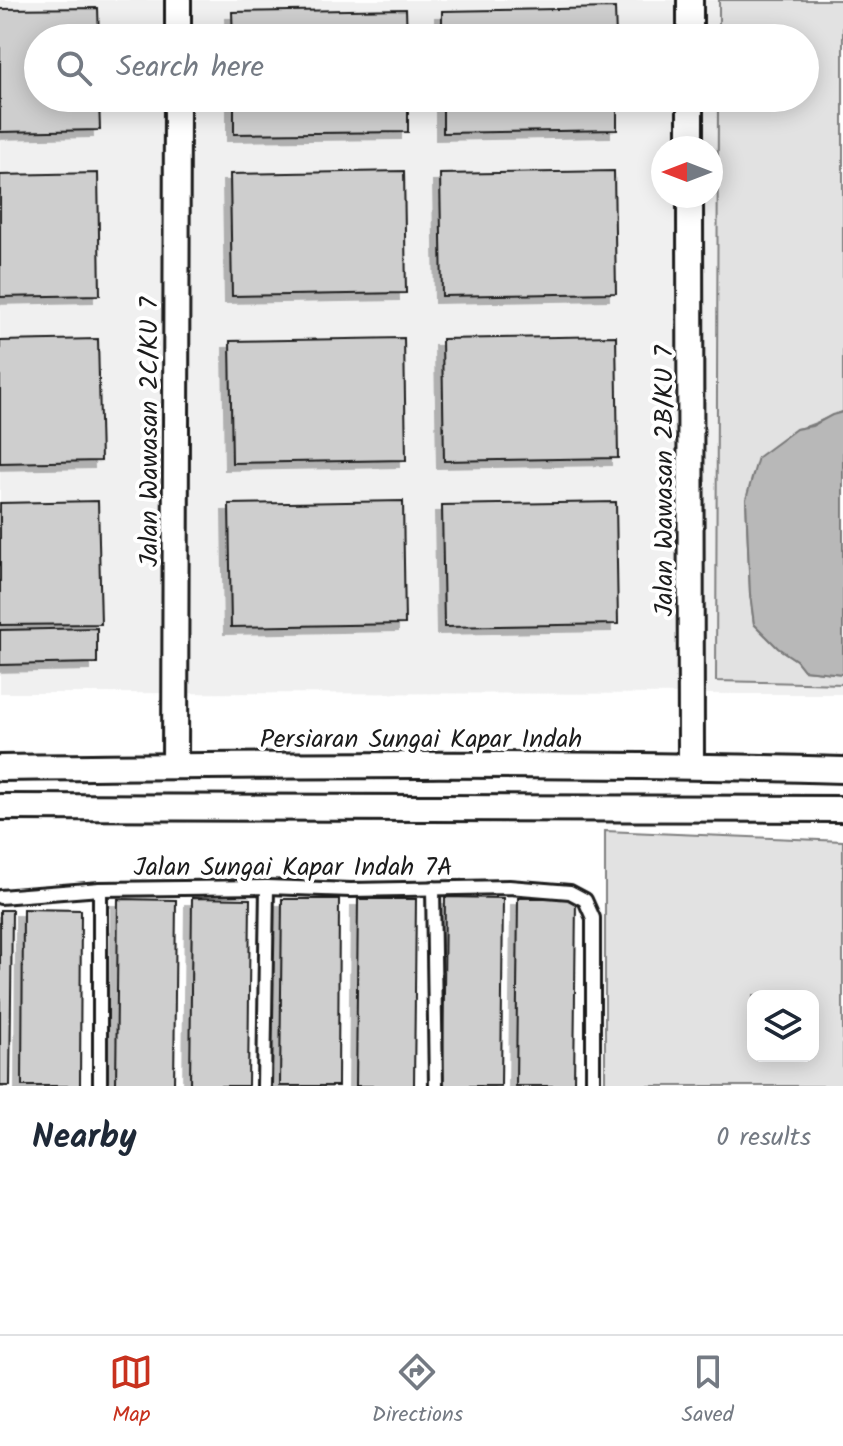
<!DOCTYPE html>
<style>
body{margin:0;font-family:Kalam,sans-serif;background:#f6f6f7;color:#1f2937}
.controls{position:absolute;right:24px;bottom:24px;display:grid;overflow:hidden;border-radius:16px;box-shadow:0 4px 20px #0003}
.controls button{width:72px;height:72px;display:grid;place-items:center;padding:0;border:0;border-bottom:2px solid #e0e1e3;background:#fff;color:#1f2937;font:40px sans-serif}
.compass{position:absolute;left:651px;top:136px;width:72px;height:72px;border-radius:50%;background:#fff;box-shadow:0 4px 20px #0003;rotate:270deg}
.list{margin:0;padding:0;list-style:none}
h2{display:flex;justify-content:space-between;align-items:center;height:104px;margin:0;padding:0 32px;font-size:34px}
h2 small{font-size:26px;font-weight:400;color:#747a83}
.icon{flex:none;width:44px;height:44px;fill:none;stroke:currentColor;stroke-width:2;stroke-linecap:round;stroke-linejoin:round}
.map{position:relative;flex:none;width:843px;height:1086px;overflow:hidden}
.search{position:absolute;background:#fff;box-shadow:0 4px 20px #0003;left:24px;right:24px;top:24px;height:88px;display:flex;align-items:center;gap:20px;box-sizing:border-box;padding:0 28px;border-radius:44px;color:#747a83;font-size:30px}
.sheet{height:248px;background:#fff}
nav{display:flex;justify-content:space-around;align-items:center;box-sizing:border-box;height:112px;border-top:2px solid #e0e1e3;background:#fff;font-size:22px;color:#747a83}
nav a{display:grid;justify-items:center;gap:4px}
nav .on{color:#c8321e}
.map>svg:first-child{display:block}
.built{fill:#f0f0f0;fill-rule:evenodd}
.green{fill:#e2e2e2;stroke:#7f7f7f;stroke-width:2;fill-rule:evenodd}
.water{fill:#b8b8b8;stroke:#7a7a7a;stroke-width:2}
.building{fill:#cecece;stroke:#1c1c1c;stroke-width:2;filter:url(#shadow)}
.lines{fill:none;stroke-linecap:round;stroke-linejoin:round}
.service-casing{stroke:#1c1c1c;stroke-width:18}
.minor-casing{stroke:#1c1c1c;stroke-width:30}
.service{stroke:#fff;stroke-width:12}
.minor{stroke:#fff;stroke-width:24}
.labels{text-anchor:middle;stroke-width:8;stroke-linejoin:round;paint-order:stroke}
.street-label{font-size:26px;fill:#1c1c1c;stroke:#fff}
</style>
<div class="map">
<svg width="843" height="1086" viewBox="0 0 843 1086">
<defs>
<filter id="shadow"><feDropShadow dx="-7" dy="7" stdDeviation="0" flood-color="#0004"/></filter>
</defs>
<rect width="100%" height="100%" fill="#fff"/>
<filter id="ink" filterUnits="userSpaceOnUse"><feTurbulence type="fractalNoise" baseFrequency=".0125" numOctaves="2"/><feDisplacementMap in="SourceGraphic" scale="16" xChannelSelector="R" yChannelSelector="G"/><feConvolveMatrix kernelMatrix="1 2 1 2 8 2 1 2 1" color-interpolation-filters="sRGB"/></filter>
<g filter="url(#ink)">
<path class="built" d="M0,0H843V694L0,693ZM38,38H805V98H38ZM663,148H711V196H663Z"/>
<g class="green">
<path d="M719,0H843V412C825,417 815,426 796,429L746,499L750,594L754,624L778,648L796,660L804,670L843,674V684L716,681L718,98H805V38H719Z"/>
<path d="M605,831L843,841V1086H605ZM753,996H813V1056H753Z"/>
</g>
<path class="water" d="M843,412V674L804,670L796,660L778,648L754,624L750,594L746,499L758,457L796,429L812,426L832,415Z"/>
<g class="building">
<path d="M98,8L99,38H38V98H99L100,130L0,132V9Z"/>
<path d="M615,8L616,38H442V11Z"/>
<path d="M406,9L407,38H233L232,12Z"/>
<path d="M234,98H408V132L234,134Z"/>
<path d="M443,98H617V130L443,133Z"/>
<path d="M404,171L406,293L232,296L230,174Z"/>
<path d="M614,171L616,293L442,296L440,174Z"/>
<path d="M98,173L100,295L0,297V175Z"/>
<path d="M616,336L618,458L444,461L442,339Z"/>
<path d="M404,338L406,460L232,463L230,341Z"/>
<path d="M98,339L101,461L0,463V341Z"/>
<path d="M98,501L101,624L0,625V503Z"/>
<path d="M403,501L405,624L231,627L229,504Z"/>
<path d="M616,502L618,624L444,627L442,505Z"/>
<path d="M97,628V663L0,665V630Z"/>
<path d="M445,897L503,898L501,1086H443Z"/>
<path d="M192,898L250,899L248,1086H190Z"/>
<path d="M518,898H576L574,1086H516Z"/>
<path d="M118,899L176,900L174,1086H116Z"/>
<path d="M282,899H339L338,1086H280Z"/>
<path d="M358,899H416L414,1086H356Z"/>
<path d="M23,909L81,910L80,1086H22Z"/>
<path d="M0,910H12L10,1086H0Z"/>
</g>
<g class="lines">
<g class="service-casing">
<g id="service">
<path d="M433,888L436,1086"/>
<path d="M0,897L100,889L267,887L351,890L509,887L570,892L585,900L593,918V1086"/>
<path d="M100,1086V889"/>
<path d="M264,1086L267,887"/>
</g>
</g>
<g class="minor-casing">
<g id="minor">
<path d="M690,0V38"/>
<path d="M178,38V0"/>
<path d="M690,98V148"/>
<path d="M690,196L691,765"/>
<path d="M175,766L177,98"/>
<path d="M0,768C281,765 562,762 843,770"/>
<path d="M0,807L843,809"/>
</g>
</g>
<use href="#service" class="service"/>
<use href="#minor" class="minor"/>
</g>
</g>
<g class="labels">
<g class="street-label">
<text transform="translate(148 432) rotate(-90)" y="9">Jalan Wawasan 2C/KU 7</text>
<text transform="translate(663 481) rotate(-90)" y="9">Jalan Wawasan 2B/KU 7</text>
<text x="421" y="747">Persiaran Sungai Kapar Indah</text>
<text x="293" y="875">Jalan Sungai Kapar Indah 7A</text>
</g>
</g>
</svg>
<div class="controls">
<button><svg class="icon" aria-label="layers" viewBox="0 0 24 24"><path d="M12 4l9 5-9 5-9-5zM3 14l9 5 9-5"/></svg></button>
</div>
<svg class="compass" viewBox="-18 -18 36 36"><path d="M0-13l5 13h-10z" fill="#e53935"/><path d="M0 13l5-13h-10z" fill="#747a83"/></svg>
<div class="search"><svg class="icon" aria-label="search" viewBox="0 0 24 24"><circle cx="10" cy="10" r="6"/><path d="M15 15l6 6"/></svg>Search here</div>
</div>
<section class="sheet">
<h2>Nearby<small>0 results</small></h2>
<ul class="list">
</ul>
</section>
<nav>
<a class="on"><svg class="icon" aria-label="map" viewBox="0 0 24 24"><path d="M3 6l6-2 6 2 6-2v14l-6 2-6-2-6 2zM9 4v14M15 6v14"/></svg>Map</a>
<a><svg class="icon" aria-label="directions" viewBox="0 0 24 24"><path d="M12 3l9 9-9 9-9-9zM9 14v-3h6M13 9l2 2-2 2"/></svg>Directions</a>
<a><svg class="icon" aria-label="saved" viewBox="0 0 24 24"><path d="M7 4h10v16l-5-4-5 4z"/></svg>Saved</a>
</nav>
